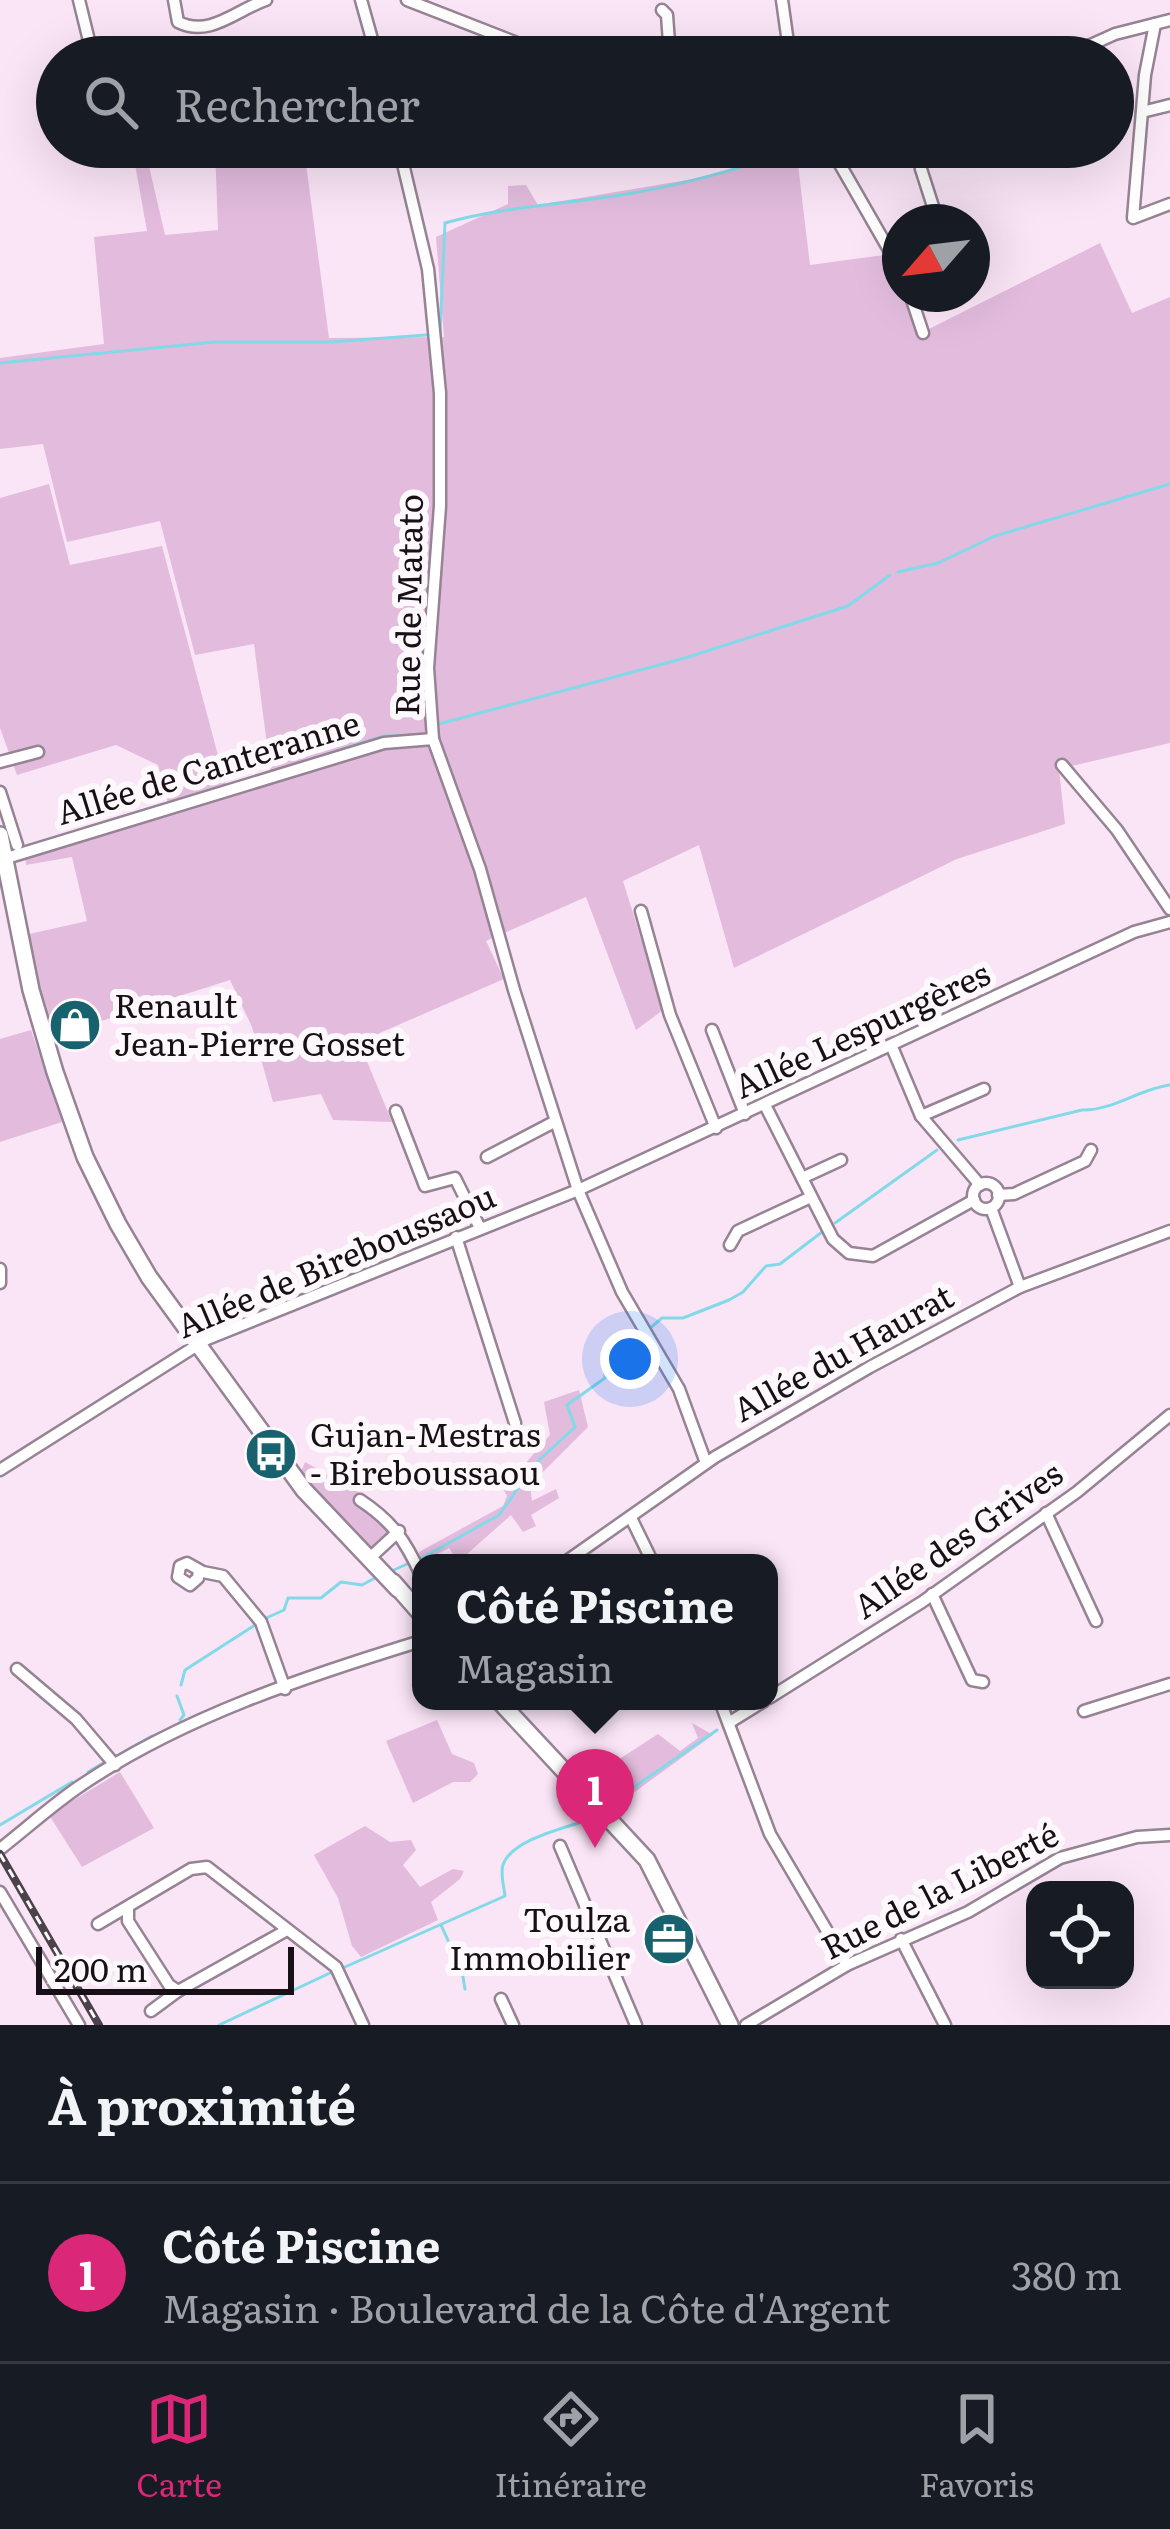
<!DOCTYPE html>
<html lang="fr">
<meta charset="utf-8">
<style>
body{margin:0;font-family:Literata,serif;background:#20242c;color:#f1f3f6}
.controls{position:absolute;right:36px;bottom:36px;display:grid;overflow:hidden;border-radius:24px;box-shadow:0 12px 48px #0002}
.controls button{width:108px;height:108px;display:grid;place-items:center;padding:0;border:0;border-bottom:3px solid #363941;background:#171b24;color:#f1f3f6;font:60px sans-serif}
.compass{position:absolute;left:882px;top:204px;width:108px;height:108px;border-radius:50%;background:#171b24;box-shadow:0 12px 48px #0002;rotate:242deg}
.scale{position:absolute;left:36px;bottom:30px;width:258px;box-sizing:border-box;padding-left:12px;border:6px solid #171016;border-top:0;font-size:33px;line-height:42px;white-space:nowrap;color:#171016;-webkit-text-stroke:9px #fcf8fc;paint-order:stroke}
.you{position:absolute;left:630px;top:1359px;width:42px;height:42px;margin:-30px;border:9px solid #fff;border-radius:50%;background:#1a73e8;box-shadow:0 0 0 18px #1a73e833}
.badge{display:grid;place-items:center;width:78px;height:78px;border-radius:50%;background:#db2777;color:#fff;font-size:39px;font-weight:700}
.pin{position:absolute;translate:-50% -99px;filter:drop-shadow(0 3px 6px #0008)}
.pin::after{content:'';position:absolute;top:63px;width:42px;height:36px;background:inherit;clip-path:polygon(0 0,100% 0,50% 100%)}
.popup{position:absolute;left:412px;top:1554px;width:366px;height:156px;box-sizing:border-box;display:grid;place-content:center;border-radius:24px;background:#171b24;filter:drop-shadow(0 3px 9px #0005);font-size:39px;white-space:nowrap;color:#9ea1a6}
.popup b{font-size:45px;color:#f1f3f6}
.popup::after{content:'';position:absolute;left:50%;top:100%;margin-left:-24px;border:24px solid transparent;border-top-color:#171b24}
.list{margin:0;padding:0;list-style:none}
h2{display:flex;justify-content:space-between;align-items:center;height:156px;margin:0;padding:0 48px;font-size:51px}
h2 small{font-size:39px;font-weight:400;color:#9ea1a6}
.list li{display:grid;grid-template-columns:78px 1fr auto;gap:36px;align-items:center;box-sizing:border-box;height:180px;padding:0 48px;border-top:3px solid #363941}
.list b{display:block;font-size:45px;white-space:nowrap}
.list p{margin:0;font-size:39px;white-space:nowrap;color:#9ea1a6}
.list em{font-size:39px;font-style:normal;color:#9ea1a6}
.icon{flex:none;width:66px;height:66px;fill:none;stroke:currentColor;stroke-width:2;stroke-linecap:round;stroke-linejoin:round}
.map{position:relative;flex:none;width:1170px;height:2025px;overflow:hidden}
.search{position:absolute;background:#171b24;box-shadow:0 12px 48px #0002;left:36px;right:36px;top:36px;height:132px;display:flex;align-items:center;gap:30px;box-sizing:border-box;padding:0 42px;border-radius:66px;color:#9ea1a6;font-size:45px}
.sheet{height:336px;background:#171b24}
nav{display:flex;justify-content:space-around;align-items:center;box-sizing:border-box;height:168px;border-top:3px solid #363941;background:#171b24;font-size:33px;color:#9ea1a6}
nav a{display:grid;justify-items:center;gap:6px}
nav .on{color:#db2777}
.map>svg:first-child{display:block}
.green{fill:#e2bbdd}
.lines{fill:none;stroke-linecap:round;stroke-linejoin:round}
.stream{stroke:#82d9e8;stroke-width:3}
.minor-casing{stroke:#968393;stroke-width:15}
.secondary-casing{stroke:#968393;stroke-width:20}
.minor{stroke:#fff;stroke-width:10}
.secondary{stroke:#fff;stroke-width:15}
.rail-casing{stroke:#4c424a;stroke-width:8}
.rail{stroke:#fcf8fc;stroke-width:3;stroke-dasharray:9;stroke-linecap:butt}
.labels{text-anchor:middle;stroke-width:12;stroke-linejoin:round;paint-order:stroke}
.street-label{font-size:33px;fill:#171016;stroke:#fcf8fc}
.poi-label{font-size:33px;fill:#171016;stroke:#fcf8fc;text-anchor:start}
</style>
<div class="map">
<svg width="1170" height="2025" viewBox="0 0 1170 2025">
<rect width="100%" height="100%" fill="#fae5f7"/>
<g class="green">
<path d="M215,147H248L249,159L305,156L329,338L444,337L436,237L508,204V186L526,185L538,205L705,177L796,148L810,265L884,255L921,333L1100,243L1132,313L1170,297V743L1059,769L1065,824L957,859L734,968L699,845L623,881L663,1010L636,1030L586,897L486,941L504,979L359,1042L392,1122L333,1120L321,1094L273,1102L252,1027L230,980L51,1037L25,935L87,921L72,857L26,865L25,854L169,807L158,765L116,745L17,775L0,728V498L49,484L70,565L162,546L227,789L271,776L254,644L195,655L160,521L67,542L43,444L0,449V358L104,344L94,237L147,231L133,153L145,149L165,235L218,230Z"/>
<path d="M31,1030L62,1122L0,1142V1039Z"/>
<path d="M579,1390L588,1427L530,1485L532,1501L556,1489L559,1498L531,1515L536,1526L523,1532L511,1515L458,1562L449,1548L422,1562L419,1552L503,1506L507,1496L498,1479L517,1473L550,1435L544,1402Z"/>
<path d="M305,1462L362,1494L357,1504L383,1522L388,1534L374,1546H367L301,1472Z"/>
<path d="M437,1720L452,1754L474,1763L478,1774L470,1782H453L413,1803L386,1741Z"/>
<path d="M692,1723L713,1735L621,1802L617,1811L613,1812L584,1782L658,1734L680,1751L698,1738Z"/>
<path d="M120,1772L154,1828L82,1867L49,1815Z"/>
<path d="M365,1826L390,1842L411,1840L416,1850L403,1865L420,1887L453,1869L464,1871L460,1879L431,1902L438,1920L361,1957L352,1946L338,1898L314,1855Z"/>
</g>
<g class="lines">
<g class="stream">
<path d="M440,333L445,223C504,207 562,204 621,195C684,185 743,168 803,147"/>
<path d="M0,363L215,342H331L426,335"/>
<path d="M898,572L938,563L995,536L1170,484"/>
<path d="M435,725L685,658L848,606L890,575"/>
<path d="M309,760L384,736H410"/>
<path d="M85,828L191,796"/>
<path d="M958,1140L1082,1110C1112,1111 1139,1089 1170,1085"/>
<path d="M835,1223L937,1150"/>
<path d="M649,1329L662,1318H683L729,1300L743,1292L766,1266L780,1264L822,1232"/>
<path d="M422,1558L499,1515L536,1463L575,1427L567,1405L605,1378V1368L643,1337"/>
<path d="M394,1570L407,1564"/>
<path d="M264,1619L284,1610L288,1598H321L341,1582L362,1585L375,1578"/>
<path d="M181,1685L185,1670L255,1625"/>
<path d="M177,1696L184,1715L180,1720"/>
<path d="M115,1757L152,1736"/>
<path d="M88,1772L103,1763"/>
<path d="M608,1805L717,1730"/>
<path d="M0,1825L72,1782"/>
<path d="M441,1925L462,1971L465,1989"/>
<path d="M345,1967L505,1896C504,1887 500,1873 503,1865C511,1840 562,1829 584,1821"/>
<path d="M219,2025L330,1973"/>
</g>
<g class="minor-casing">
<g id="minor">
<path d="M79,0L93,57"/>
<path d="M174,0L178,22C210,38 236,10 266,0"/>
<path d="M361,0L377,57"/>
<path d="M407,0L553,57"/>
<path d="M782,0L790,57"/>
<path d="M662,10L667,15L670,57"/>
<path d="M1155,24L1145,75L1133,218L1170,204"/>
<path d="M1064,57L1115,34L1170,20"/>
<path d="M1142,112L1170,105"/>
<path d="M399,147L428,269L440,393V506L428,668L433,739L480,869L514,990L578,1190L622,1292L679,1389L706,1463"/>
<path d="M830,147L900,269"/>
<path d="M918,147L921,169L938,222"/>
<path d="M910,294L923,333"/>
<path d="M0,762L38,752"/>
<path d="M1062,765L1117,830L1170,909"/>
<path d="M0,792L17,845"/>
<path d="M0,860L384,743L433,739"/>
<path d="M641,911L670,1015L716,1128"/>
<path d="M712,1030L745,1114"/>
<path d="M892,1047L921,1116L980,1185"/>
<path d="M765,1105L833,1239L849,1253L873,1256L974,1200"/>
<path d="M396,1111L425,1186L455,1178L480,1228"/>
<path d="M921,1116L984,1089"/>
<path d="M487,1157L554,1122"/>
<path d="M802,1178L841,1160"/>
<circle cx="986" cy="1196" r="13"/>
<path d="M998,1195L1014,1194L1085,1161L1091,1150"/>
<path d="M991,1208L1020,1287"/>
<path d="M456,1237L515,1423"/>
<path d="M730,1245L738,1231L811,1197"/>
<path d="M0,1269V1283"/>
<path d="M0,1470L207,1339L578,1190L1134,932L1170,922"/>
<path d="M360,1500C392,1521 405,1540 421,1575"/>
<path d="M1046,1513L1096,1621"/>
<path d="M631,1518L653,1563"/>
<path d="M373,1555L399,1531"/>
<path d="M564,1563L715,1457L870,1367L1020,1287L1170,1231"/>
<path d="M199,1571L198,1578L190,1585L178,1577L180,1566L187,1563L203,1572L223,1576L261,1622L285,1689"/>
<path d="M932,1594L972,1680L983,1682"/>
<path d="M17,1669L76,1719L115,1765"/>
<path d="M769,1698L922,1602L1077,1492L1170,1415"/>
<path d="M720,1701L770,1834L847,1965"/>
<path d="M1084,1711L1170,1684"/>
<path d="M730,1722L764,1701"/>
<path d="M560,1846L636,2025"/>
<path d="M0,1849C27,1828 52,1805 80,1786C182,1717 304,1677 421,1641"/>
<path d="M0,1892L79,2025"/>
<path d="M128,1907V1921L169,1985L178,1991"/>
<path d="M98,1924L191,1869L207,1867L336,1967L363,2025"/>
<path d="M901,1939L945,2025"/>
<path d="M501,1999L513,2025"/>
<path d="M151,2011L178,1991L287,1930"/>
<path d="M746,2025L847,1965L968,1912L1060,1858L1137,1837L1170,1835"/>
</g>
</g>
<g class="secondary-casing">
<g id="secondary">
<path d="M0,835L31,990L55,1072L85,1157L118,1224L149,1277L304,1490L398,1589"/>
<path d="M393,1582L421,1614"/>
<path d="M499,1701L647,1860L730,2025"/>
</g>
</g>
<use href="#minor" class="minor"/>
<use href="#secondary" class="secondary"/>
<g class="rail-casing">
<path id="rail" d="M0,1854L99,2025"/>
</g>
<use href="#rail" class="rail"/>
</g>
<defs>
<g id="shop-disc" transform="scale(2.7)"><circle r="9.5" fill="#17626e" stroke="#fcf8fc"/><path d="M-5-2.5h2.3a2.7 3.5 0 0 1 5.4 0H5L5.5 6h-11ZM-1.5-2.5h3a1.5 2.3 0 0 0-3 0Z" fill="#fff"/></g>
<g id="bus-disc" transform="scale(2.7)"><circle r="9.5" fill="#17626e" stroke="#fcf8fc"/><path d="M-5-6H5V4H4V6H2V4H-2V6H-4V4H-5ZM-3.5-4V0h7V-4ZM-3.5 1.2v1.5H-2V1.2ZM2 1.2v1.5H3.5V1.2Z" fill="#fff"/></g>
<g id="office-disc" transform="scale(2.7)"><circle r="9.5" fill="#17626e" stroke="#fcf8fc"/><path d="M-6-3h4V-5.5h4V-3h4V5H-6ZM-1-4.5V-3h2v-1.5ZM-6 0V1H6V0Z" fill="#fff"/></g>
</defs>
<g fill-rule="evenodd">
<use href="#shop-disc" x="75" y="1025"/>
<use href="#bus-disc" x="271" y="1454"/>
<use href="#office-disc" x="669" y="1939"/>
</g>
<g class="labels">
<g class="street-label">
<text transform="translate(409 605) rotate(-89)" y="12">Rue de Matato</text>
<text transform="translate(208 768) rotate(-17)" y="12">Allée de Canteranne</text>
<text transform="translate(862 1030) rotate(-25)" y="12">Allée Lespurgères</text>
<text transform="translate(336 1261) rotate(-23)" y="12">Allée de Bireboussaou</text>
<text transform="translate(843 1353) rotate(-29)" y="12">Allée du Haurat</text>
<text transform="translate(958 1540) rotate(-35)" y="12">Allée des Grives</text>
<text transform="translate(940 1891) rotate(-27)" y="12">Rue de la Liberté</text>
</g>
<g class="poi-label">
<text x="114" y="1018">Renault<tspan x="114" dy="38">Jean-Pierre Gosset</tspan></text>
<text x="310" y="1447">Gujan-Mestras<tspan x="310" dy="38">- Bireboussaou</tspan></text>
<text x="630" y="1932" text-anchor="end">Toulza<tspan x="630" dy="38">Immobilier</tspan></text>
</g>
</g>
</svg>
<div class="controls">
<button><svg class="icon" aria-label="locate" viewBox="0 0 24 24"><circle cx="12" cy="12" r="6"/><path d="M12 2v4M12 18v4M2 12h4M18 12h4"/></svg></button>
</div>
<svg class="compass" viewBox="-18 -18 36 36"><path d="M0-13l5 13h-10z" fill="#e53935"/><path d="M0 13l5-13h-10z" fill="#9ea1a6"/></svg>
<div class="scale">200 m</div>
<div class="you"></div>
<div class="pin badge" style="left:595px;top:1848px">1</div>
<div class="popup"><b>Côté Piscine</b>Magasin</div>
<div class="search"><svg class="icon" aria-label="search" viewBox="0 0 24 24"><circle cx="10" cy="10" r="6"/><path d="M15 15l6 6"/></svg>Rechercher</div>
</div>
<section class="sheet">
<h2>À proximité<small></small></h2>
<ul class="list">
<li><span class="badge">1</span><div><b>Côté Piscine</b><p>Magasin · Boulevard de la Côte d'Argent</p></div><em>380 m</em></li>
</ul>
</section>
<nav>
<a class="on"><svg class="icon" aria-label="map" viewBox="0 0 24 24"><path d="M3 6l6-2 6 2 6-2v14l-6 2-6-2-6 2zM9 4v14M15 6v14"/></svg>Carte</a>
<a><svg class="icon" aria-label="directions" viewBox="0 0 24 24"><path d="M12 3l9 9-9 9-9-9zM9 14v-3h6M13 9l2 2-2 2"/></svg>Itinéraire</a>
<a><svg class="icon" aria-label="saved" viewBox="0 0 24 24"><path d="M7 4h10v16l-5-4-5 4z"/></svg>Favoris</a>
</nav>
